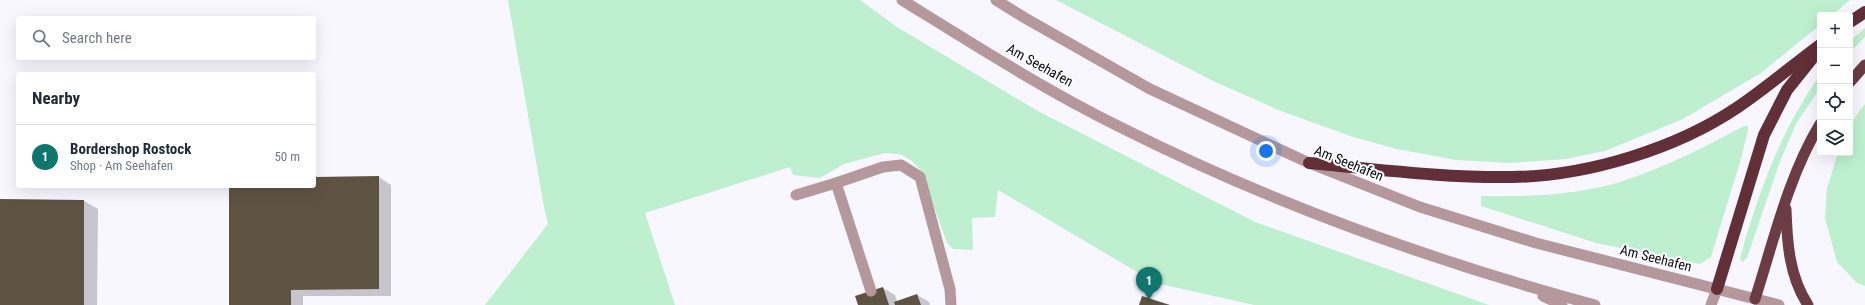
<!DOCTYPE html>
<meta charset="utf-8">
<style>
body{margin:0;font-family:"Roboto Condensed",sans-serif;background:#f6f6f7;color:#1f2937}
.controls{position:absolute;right:12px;top:12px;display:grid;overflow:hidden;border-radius:4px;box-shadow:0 4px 16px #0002}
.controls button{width:36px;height:36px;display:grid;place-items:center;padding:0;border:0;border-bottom:1px solid #e0e1e3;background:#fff;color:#1f2937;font:20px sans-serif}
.you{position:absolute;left:1266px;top:151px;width:14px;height:14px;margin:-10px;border:3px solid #fff;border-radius:50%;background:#1a73e8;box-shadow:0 0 0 6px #1a73e833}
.badge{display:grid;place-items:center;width:26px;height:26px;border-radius:50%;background:#0f766e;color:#fff;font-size:13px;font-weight:700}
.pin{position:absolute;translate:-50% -33px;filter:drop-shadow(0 1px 2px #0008)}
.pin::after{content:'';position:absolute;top:21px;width:14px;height:12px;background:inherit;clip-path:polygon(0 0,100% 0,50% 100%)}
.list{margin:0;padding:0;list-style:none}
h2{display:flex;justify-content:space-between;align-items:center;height:52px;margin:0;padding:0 16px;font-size:17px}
h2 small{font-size:13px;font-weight:400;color:#747a83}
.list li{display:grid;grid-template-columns:26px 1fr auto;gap:12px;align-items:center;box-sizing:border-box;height:64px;padding:0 16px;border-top:1px solid #e0e1e3}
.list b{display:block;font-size:15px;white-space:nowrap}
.list p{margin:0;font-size:13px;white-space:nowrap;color:#747a83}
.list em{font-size:13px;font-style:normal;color:#747a83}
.icon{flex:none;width:22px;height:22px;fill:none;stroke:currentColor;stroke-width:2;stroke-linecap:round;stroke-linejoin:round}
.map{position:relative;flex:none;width:1865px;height:305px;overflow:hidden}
.search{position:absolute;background:#fff;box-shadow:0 4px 16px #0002;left:16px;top:16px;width:300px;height:44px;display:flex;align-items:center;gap:10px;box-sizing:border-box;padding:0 14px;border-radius:4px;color:#747a83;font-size:15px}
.panel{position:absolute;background:#fff;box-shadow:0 4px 16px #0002;left:16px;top:72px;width:300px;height:116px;border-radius:4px}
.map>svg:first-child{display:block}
.green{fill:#bef0cf}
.shadow{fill:#0003}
.building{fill:#5e5343}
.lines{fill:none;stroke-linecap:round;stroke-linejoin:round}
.service{stroke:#b4989b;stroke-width:11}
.tertiary{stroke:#b4989b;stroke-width:11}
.trunk{stroke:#6c3c44;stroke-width:11}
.motorway{stroke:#612f37;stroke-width:12}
.labels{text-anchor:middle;stroke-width:4;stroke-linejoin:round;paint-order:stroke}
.street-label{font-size:14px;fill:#0c0b12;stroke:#fff}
</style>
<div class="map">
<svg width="1865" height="305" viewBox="0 0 1865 305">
<rect width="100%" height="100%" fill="#f8f6ff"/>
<g class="green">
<path d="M508,0H860L897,27L1036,110L1255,222L1489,305H1254L1156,283L998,190L995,217L972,218L973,250L953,249L947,243L921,171L912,161L900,154L885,153L844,164L820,178L793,175L790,167L645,213L675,305H485L548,224L544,207Z"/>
<path d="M1056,0H1850L1832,15H1820V25L1761,73L1683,119L1605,151L1566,159L1510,163L1456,160L1397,149L1353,137L1281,111L1215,82Z"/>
<path d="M1865,28V37L1850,52V41Z"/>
<path d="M1820,75V88L1796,124L1779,164L1747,258L1742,262L1740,258C1759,191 1780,132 1820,75Z"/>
<path d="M1865,104V286L1857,283L1837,262L1825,218L1827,188L1838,153H1850C1850,132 1850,120 1865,104Z"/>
<path d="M1744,126H1748V130L1740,162L1711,257L1700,264L1596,243L1481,206V196C1528,197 1578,195 1623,181C1665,167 1705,147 1744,126Z"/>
</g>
<g class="shadow">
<path d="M379,177L391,185V296H303V305H230V186H314V178Z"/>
<path d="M0,200L84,201L98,209L97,305H0Z"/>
<path d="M883,288L895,295L897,301L917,295L929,302L930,305H859Z"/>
</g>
<g class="building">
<path d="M379,176V289L291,290V305H229V186H314V177Z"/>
<path d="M0,199L84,200V305H0Z"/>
<path d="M883,287L889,305H858L855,296Z"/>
<path d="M917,294L921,305H895L894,302Z"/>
<path d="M1142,296L1170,305H1139Z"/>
</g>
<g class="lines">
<g class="service">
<path d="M836,183L871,291"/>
<path d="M796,195L836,183L883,167L901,165L920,177L950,289L951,305"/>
</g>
<g class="tertiary">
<path d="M902,0C973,44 1045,90 1120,127C1271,203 1432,261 1595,305"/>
<path d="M996,0L1025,18L1150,89L1309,163L1420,207L1536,243L1779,305"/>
<path d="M1543,296L1562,305"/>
<path d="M1711,305L1717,289"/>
</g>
<g class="trunk">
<path d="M1850,82L1865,65"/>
<path d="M1786,209C1787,242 1789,276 1808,305"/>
<path d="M1755,299C1774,240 1788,177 1820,124"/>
</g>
<g class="motorway">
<path d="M1850,22L1865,12"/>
<path d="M1309,163C1376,169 1444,178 1512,177C1587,176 1676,149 1738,107C1766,88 1793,65 1820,45"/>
<path d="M1717,289L1764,135L1787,90L1815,55"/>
</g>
</g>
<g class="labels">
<g class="street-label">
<text transform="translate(1040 65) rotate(29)" y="5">Am Seehafen</text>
<text transform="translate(1349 163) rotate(22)" y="5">Am Seehafen</text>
<text transform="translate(1656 258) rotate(14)" y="5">Am Seehafen</text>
</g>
</g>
</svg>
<div class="controls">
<button>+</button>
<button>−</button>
<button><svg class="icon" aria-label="locate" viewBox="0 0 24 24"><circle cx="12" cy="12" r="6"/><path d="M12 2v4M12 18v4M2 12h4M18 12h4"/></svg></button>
<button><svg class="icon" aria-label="layers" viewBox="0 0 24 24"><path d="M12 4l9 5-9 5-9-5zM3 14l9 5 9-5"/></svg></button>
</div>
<div class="you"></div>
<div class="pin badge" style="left:1149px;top:300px">1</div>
<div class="search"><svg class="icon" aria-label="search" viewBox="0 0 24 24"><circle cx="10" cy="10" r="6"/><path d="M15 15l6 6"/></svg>Search here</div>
<section class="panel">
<h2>Nearby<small></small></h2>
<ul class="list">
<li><span class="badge">1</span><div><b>Bordershop Rostock</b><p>Shop · Am Seehafen</p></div><em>50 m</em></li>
</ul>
</section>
</div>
